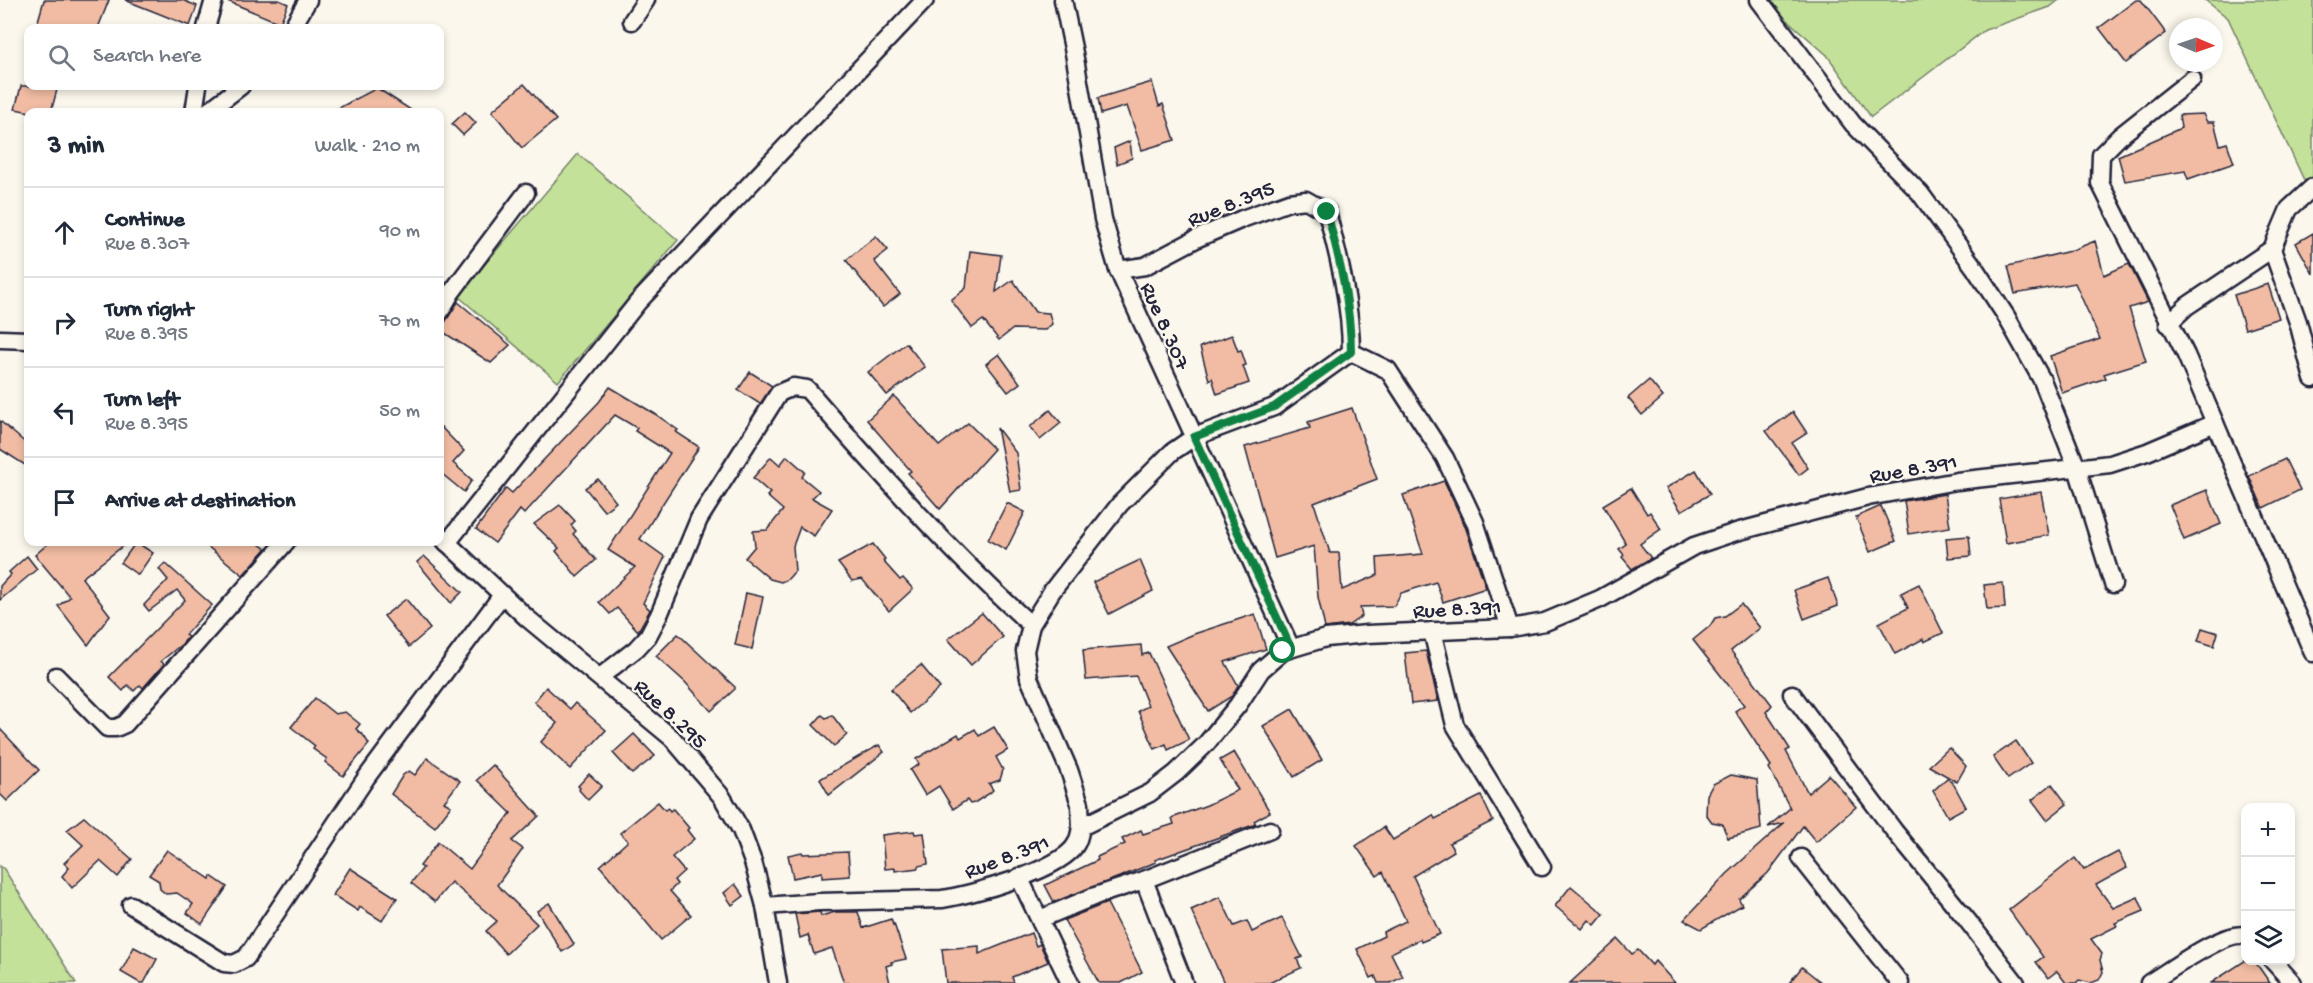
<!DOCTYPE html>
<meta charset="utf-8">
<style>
body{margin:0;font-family:"Gochi Hand",sans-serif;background:#f6f6f7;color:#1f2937}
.controls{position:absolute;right:18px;bottom:18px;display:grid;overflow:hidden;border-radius:12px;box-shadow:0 3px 9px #0003}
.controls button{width:54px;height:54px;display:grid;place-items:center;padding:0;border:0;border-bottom:2px solid #e0e1e3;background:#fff;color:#1f2937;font:30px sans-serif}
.compass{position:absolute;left:2169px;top:18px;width:54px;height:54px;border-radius:50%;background:#fff;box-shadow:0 3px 9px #0003;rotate:92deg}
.stop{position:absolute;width:18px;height:18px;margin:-14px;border:4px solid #0b8043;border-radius:50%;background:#fff}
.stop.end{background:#0b8043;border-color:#fff;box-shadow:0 2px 6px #0008}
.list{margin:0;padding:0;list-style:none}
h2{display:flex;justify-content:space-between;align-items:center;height:78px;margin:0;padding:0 24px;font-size:26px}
h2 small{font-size:20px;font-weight:400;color:#747a83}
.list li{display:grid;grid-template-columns:39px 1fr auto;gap:18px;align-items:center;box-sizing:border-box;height:90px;padding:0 24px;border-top:2px solid #e0e1e3}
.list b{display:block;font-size:22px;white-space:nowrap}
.list p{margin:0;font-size:20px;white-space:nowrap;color:#747a83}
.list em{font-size:20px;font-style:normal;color:#747a83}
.icon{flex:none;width:33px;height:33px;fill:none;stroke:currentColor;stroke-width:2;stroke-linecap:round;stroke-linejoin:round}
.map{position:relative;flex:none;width:2313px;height:983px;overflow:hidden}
.search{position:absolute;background:#fff;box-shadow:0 3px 9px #0003;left:24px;top:24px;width:420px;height:66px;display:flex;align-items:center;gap:15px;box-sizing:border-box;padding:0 21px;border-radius:12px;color:#747a83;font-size:22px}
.panel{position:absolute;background:#fff;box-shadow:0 3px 9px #0003;left:24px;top:108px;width:420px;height:438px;border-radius:12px}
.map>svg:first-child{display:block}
.green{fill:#c4e199;stroke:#73826a;stroke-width:1.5}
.building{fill:#f1bca3;stroke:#22223b;stroke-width:1.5}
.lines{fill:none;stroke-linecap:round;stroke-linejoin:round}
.street-casing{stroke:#22223b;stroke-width:21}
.street{stroke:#fbf7ec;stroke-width:16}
.route{stroke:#0b8043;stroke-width:8}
.labels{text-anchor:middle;stroke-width:4.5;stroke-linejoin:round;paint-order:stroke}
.street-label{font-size:22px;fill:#22223b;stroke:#fbf7ec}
</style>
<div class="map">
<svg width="2313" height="983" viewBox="0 0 2313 983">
<rect width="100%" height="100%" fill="#fbf7ec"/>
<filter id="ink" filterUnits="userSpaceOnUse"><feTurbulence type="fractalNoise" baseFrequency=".0167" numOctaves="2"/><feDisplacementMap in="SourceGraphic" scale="12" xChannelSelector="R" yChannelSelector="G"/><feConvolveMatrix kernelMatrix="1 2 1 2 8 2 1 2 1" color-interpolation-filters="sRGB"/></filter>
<g filter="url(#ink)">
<g class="green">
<path d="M1764,0H2059L2050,7L1985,30L1871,117L1827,55Z"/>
<path d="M2205,0H2313V194L2311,195L2228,18Z"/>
<path d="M578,154L678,240L558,382L458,296Z"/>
<path d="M0,866L4,869L76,983H0Z"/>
</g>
<g class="building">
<path d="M44,0H109L98,28H36Z"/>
<path d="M125,0H182L197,6L190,26Z"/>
<path d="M225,0H279L288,4L280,23Z"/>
<path d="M2136,0H2141L2166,33L2126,63L2099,28Z"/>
<path d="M1152,82L1159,106L1163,104L1175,140L1142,150L1127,106L1101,114L1098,98Z"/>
<path d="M524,84L556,120L522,148L492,111Z"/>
<path d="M21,86H58L51,112H30L15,109Z"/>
<path d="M377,88L414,112H331Z"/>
<path d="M465,112L476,123L463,135L452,124Z"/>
<path d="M2203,114L2207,122H2214L2220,145L2227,143L2234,163L2188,179L2185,171L2125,181L2118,156L2181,128L2179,115Z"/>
<path d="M1130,141L1132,158L1117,164L1114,148Z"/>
<path d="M2313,233V274L2296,243Z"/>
<path d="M876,236L888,250L874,261L900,294L883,307L846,260Z"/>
<path d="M2095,241L2104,275L2129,264L2148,302L2129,308L2146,361L2104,374L2106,378L2062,393L2050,356L2100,339L2075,283L2015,294L2008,266L2070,251Z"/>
<path d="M970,251L1001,255L996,292L1013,280L1035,312L1049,313L1052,324L1045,330L1013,329L999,340L983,320L972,328L951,300L966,288Z"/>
<path d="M2268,284L2279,318L2245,329L2234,295Z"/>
<path d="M458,302L510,345L491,363L440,330Z"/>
<path d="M1232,335L1238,351L1241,350L1246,365L1243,366L1249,383L1217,394L1212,378L1209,380L1200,347Z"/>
<path d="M906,343L925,367L887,395L868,372Z"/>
<path d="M999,354L1020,383L1008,392L986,364Z"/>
<path d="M750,372L772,386L760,404L738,390Z"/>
<path d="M1649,380L1663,397L1642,415L1628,398Z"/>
<path d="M610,387L655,414L678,430L676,432L699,447L640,539L665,557L643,603L650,610L638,631L617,608L610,614L599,602L635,567L608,550L670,453L635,431L637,428L615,415L524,514L520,510L495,543L476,529L506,488L512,493L599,402Z"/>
<path d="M894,396L939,446L968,423L994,449L940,509L908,473L911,471L867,420Z"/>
<path d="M1352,408L1377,479L1314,503L1330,553H1339L1342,590L1378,575L1377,558L1423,554L1403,495L1444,481L1465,526L1486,588L1443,602L1436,582L1401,593L1394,606L1360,607L1362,616L1349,625L1325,628L1318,597L1314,546L1275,558L1245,447L1310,428L1308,422Z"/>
<path d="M1050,410L1061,423L1040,440L1030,427Z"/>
<path d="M1793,412L1807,433L1792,443L1808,468L1799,475L1766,431Z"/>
<path d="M0,421L28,445V467L0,449Z"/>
<path d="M440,426L464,451L453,463L472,480L464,492L442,474L440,476Z"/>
<path d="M997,428L1016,453L1021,490L1010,492Z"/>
<path d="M787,456L805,472L802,477L819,491L812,498L832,509L814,536L800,527L793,546L795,571L788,579L781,582L770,579L745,558L755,546L753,531L767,530L783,510L767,496L770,493L753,478L771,457L780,465Z"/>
<path d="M2285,459L2300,490L2263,508L2249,476Z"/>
<path d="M1696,470L1710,494L1681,511L1666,488Z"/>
<path d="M598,479L616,502L604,511L585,488Z"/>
<path d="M1631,488L1647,514L1650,512L1661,529L1640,544L1651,558L1632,569L1622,557L1624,555L1619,549L1626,544L1603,505Z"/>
<path d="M2207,490L2221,524L2184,540L2170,505Z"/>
<path d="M2041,492L2049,535L2006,543L1999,499Z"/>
<path d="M1945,494L1950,527L1909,534L1904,501Z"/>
<path d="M1007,503L1025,512L1006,550L988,540Z"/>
<path d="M560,505L575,521L571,525L576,531L573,534L596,560L577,577L556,551L559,548L534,524Z"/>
<path d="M1881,506L1896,541L1870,552L1856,517Z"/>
<path d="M1969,536L1971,556L1948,558L1946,538Z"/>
<path d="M50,542H128L82,578L110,615L88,645L58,606L70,597L35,555Z"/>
<path d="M136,542L153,553L138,575L121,563Z"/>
<path d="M202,542H256L266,549L243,575Z"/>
<path d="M873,544L885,559L883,561L900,580L903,578L913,589L889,611L862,579L852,581L838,563Z"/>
<path d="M27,556L37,569L0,600V586L11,574L9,572Z"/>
<path d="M424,556L462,592L451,603L417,562Z"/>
<path d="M1140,560L1153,591L1109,614L1093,582Z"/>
<path d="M165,563L212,605L185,635L188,637L182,644L161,661L164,664L143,688L140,685L134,691L128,685L123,691L109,677L185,600L177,590L149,611L144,605L168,580L159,569Z"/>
<path d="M1828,578L1838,606L1804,619L1794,590Z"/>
<path d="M2003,583L2005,608L1987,609L1984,585Z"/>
<path d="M1919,584L1943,633L1924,642L1923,639L1895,654L1879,623L1908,608L1901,593Z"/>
<path d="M746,593L763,597L752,649L735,645Z"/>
<path d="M406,599L430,629L409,647L384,616Z"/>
<path d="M1741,604L1760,628L1731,651L1772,705L1766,712L1790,749L1786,751L1808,793L1829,775L1856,807L1816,842L1803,826L1768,873L1739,899L1742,905L1701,929L1684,920L1727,874L1784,823L1768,827L1790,808L1769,768L1771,766L1735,711L1744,705L1693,640L1710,626L1715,618L1725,616Z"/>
<path d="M982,613L1003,637L971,665L948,639Z"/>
<path d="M1255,614L1266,649L1225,662L1238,685L1232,696L1208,711L1166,646L1194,634Z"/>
<path d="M2202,628L2218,633L2214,646L2198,641Z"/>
<path d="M678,634L735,687V689L711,711L685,682L656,656Z"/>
<path d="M1141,645L1142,655L1149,653L1189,740L1168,750L1166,744L1155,749L1138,711L1148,706L1136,676L1086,680L1083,650Z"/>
<path d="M1426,651L1438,701L1411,704L1405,653Z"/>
<path d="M921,665L940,688L910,713L891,689Z"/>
<path d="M546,687L570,709L575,703L606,730L570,769L541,742L557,723L534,702Z"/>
<path d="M315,698L335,714L345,712L360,724L356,729L364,736L369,744L343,776L325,762L327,759L313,749L315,746L291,727Z"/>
<path d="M1292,709L1322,760L1294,777L1263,726Z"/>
<path d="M822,715L826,718L832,715L847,735L834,746L813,725Z"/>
<path d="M994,727L1008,750L996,757L1003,770L1000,780L989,784L993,790L990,793L974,803L970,804L967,800L953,809L939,786L925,795L910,770L919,764L916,759L958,734L960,738L975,729L979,736Z"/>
<path d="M0,729L39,770L7,801L0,794Z"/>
<path d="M634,734L655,756L632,774L613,753Z"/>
<path d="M2016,741L2031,763L2008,779L1993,757Z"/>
<path d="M879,745L884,752L829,795L820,779Z"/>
<path d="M1949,748L1966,766L1957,782L1929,766Z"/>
<path d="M1234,752L1270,812L1254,821L1256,824L1155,860L1156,862L1122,876L1054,902L1045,885L1098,860L1097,857L1125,844L1122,839L1141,830L1143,834L1174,824L1172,818L1207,805L1238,790L1220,760Z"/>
<path d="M427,758L460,781L444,802L451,806L435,827L391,794L403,775L409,771L415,775Z"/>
<path d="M493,765L539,816L512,841L523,849L497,885L537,924L506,954L486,931L497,921L451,882L435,902L411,883L423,868L420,866L438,842L470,869L511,813L477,780Z"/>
<path d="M589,774L602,786L588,800L579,790L580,788L578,786Z"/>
<path d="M1731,775L1757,780L1761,829L1728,838L1722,824L1712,822L1706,814L1707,795L1713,784Z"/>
<path d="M1947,778L1954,785L1966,807L1948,817L1933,791Z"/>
<path d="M2052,784L2067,804L2047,820L2032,800Z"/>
<path d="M1481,796L1493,821L1449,843L1454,851L1413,876L1440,934L1421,942L1420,939L1391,953L1403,977L1390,983H1378L1375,976L1371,978L1357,949L1384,936L1383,932L1406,921L1383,872L1377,876L1356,846L1384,827L1393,840L1433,815L1435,819Z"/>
<path d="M658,802L665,810L668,808L670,811L673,809L689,828L687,830L694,839L672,857L684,871L674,880L677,884L670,891L691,915L661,940L600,866L628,841L620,833Z"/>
<path d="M84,817L132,859L118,877L100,861L72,888L62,876L69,868L64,863L83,845L67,830Z"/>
<path d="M914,831L915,834L924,833L928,864L918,866V868L895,871V868L885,869L882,835Z"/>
<path d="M167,850L210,879L211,876L227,887L202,924L187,913L193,904L177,893L166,894L160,889L159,881L149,875Z"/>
<path d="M802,852L803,854L848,852L850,876L822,878V872L793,878L788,855Z"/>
<path d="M2118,852L2127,868L2096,885L2113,908L2138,897L2144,911L2115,923L2117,926L2091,939L2102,954L2100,960L2103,972L2099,980L2091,983L2079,980L2076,983H2066L2057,971L2048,978L2036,962L2043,957L2009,910L2075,858L2084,870Z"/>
<path d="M350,868L397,898L382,921L360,907L358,911L333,895Z"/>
<path d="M735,884L744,896L732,905L724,893Z"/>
<path d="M1571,886L1604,914L1595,925L1589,920L1582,929L1555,906Z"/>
<path d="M1220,897L1234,926L1247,921L1252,932L1282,918L1302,957L1297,959L1301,968L1269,983H1224L1191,910Z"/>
<path d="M549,903L574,944L562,952L537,911Z"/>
<path d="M1107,903L1142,972L1121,983H1099L1064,920Z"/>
<path d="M820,912L821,916L835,912H858L863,928L891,919L893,925L894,924L906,959L891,962L892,964L886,966L890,983H844L832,948L814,954L808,935L800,938L795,914Z"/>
<path d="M1031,933L1036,946L1040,944L1048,962L1012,977L1014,983H946L942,949L979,946V954Z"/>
<path d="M1618,939L1632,954L1638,950L1652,965L1655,961L1675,983H1570Z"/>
<path d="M134,947L157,959L144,983H140L121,972Z"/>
<path d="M2246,960L2256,963L2270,983H2211Z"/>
<path d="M1802,967L1822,983H1789Z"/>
</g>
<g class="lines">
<g class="street-casing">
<g id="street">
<path d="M1063,0L1074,53L1103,219L1118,270L1291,648"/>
<path d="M1759,0L1853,124L1920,193L1974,267L2006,316L2042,380L2077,468L2113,584"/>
<path d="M632,21L646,0"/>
<path d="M206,28L214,0"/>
<path d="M292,28L308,0"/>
<path d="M2192,79L2120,136L2101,155L2100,183L2186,355L2313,653"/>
<path d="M194,112L198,86"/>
<path d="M207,112L241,86"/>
<path d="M2272,249L2298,322L2313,379"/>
<path d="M440,312L451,293L526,193"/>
<path d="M2168,324L2187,306L2272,249L2289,209L2313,187"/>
<path d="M0,339L28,340"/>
<path d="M1351,352L1388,370L1445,458L1475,522L1510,628"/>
<path d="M440,536L527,618L672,738L722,797L741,830L753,862L765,906L778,983"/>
<path d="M447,543L638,302L925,0"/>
<path d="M1432,631L1455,725L1542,867"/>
<path d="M56,676L107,728H116L125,724L286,542"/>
<path d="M600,677L636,649L648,636L659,615L699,519L779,393L793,387L807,389C879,472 949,551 1031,625"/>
<path d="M1792,694L1895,832L1967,920L2016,983"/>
<path d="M1081,827L1080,804L1069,770L1029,678L1025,651L1031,625L1052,591L1120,504L1172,452L1194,437L1274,407L1351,352C1351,305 1339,258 1327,212L1306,200L1289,202L1242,219L1198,238L1145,266L1118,270"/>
<path d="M1801,858L1900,983"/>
<path d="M1019,877L1070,983"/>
<path d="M1144,880L1184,983"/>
<path d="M131,905L224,963L234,964L246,958L366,778L502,595"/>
<path d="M765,906L819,902L942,899C970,895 1063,870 1076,844C1079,839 1080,832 1081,827L1150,793L1176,773L1206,744L1238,705L1261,670L1283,651L1326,638L1367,634L1510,628L1545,622L1600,599L1694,546L1736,532L1868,497L1957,481L2110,464L2147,452L2215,423"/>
<path d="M1040,919L1095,896L1144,880L1270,830"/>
<path d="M2272,960L2293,983"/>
<path d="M2149,983C2168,972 2227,928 2246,936"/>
</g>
</g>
<use href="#street" class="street"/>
</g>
</g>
<g class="lines" filter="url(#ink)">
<path class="route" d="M1283,651L1291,648L1194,437L1274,407L1351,352C1351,305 1339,258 1327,212"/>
</g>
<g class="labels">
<g class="street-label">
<text transform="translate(1230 202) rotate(-22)" y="8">Rue 8.395</text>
<text transform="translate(1167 325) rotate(66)" y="8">Rue 8.307</text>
<text transform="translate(1913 467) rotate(-10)" y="8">Rue 8.391</text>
<text transform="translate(1457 607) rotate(-3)" y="8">Rue 8.391</text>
<text transform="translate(672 712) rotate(43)" y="8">Rue 8.295</text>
<text transform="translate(1006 855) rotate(-21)" y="8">Rue 8.391</text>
</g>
</g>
</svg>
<div class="controls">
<button>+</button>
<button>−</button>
<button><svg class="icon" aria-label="layers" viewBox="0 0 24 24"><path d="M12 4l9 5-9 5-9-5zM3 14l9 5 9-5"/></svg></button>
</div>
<svg class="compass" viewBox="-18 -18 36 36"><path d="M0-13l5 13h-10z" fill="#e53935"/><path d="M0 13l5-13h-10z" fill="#747a83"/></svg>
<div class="stop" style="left:1283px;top:651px"></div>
<div class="stop end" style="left:1327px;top:212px"></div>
<div class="search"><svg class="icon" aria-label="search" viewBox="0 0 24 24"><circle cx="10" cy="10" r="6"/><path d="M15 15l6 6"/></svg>Search here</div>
<section class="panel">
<h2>3 min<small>Walk · 210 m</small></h2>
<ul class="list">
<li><svg class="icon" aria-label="ahead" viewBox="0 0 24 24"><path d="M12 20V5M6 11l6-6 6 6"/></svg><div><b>Continue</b><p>Rue 8.307</p></div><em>90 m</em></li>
<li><svg class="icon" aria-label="right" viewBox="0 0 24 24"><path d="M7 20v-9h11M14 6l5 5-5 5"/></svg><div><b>Turn right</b><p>Rue 8.395</p></div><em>70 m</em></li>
<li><svg class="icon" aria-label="left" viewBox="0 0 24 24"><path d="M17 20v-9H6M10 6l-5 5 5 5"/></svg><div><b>Turn left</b><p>Rue 8.395</p></div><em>50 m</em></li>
<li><svg class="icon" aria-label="arrive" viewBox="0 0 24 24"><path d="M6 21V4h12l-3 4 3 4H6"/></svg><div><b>Arrive at destination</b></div></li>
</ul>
</section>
</div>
